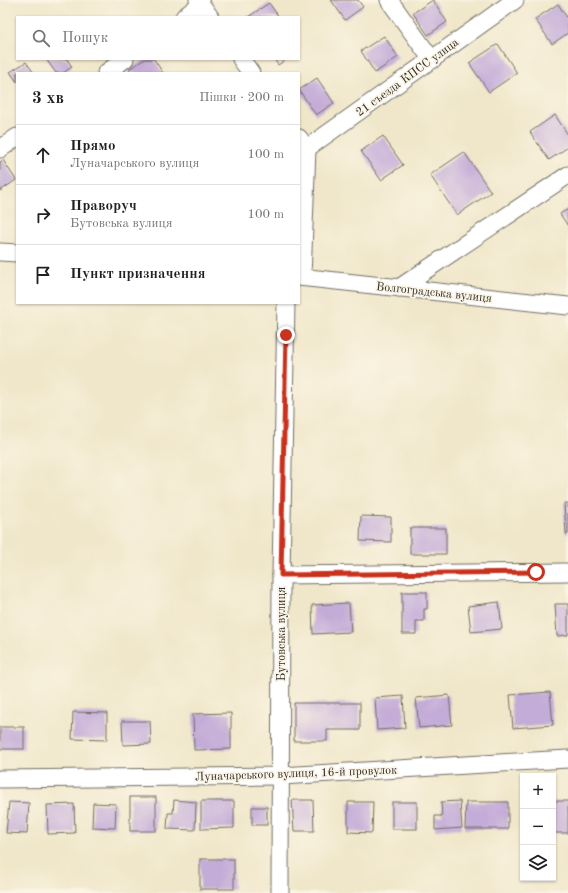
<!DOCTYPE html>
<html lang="uk">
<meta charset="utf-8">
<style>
body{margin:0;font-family:"Old Standard TT",serif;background:#f2f2f2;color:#202124}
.controls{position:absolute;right:12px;bottom:12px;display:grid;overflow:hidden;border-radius:0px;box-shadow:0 1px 3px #0004}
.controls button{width:36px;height:36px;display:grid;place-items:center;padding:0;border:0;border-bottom:1px solid #e0e0e0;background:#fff;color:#202124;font:20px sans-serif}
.stop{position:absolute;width:12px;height:12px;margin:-9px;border:3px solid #c8321e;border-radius:50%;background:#fff}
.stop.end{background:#c8321e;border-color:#fff;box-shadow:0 1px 4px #0008}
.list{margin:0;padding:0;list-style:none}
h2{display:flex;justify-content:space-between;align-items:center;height:52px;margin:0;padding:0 16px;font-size:17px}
h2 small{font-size:13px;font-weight:400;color:#757577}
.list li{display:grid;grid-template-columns:26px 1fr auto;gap:12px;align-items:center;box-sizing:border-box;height:60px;padding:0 16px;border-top:1px solid #e0e0e0}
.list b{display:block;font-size:15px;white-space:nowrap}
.list p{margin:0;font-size:13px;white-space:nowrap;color:#757577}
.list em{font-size:13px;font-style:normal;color:#757577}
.icon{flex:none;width:22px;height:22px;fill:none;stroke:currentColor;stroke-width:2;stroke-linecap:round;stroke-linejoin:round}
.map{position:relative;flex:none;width:568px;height:893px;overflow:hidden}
.search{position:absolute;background:#fff;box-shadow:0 1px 3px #0004;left:16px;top:16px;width:284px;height:44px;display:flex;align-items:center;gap:10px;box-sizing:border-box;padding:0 14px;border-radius:0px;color:#757577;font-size:15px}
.panel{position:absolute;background:#fff;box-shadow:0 1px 3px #0004;left:16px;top:72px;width:284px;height:232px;border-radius:0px}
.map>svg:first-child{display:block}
.building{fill:#c4acd8}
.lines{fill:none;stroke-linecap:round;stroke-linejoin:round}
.minor-casing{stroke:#706d63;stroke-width:19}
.minor{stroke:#fff;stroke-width:17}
.route{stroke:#c8321e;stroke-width:5}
.labels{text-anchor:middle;stroke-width:3.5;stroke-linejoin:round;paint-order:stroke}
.street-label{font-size:12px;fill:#2b2b2b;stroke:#fcf5e5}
</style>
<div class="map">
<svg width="568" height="893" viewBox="0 0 568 893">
<rect width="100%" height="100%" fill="#fcf5e5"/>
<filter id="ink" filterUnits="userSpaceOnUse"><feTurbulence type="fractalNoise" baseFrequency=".025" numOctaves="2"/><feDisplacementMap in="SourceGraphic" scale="8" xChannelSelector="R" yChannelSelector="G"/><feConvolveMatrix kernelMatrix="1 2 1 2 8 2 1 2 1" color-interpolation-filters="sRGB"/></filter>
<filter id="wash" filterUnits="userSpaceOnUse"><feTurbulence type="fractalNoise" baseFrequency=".012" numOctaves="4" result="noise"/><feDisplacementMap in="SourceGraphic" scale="16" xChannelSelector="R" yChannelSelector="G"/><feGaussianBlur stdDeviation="0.9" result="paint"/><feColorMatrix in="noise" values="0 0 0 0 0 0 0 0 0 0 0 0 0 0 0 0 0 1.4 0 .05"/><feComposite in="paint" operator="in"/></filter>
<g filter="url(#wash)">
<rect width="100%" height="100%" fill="#f0e7ca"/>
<g id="blocks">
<g class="building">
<path d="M331,0H358L363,7L345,20Z"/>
<path d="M433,0L447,22L428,35L413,13Z"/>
<path d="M269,3L279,17H248Z"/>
<path d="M558,4L568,19V33L552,44L535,19Z"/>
<path d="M384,36L398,57L375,73L361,51Z"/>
<path d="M498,44L517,73L489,92L469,63Z"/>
<path d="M46,59H67L72,67L63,73H56Z"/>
<path d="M145,59H154L163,73H132L129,69Z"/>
<path d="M274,59H287L278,65Z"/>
<path d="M26,62L34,73H17V82L10,72Z"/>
<path d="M317,78L334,103L316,115L299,90Z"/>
<path d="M555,115L568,135V147L549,160L530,132Z"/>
<path d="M383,136L403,165L381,180L361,151Z"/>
<path d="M464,152L491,192L457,215L430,175Z"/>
<path d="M3,160L16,180L0,191V162Z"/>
<path d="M568,209V226L560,214Z"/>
<path d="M564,503H568V534H566Z"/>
<path d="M361,516L391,517V542L360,541Z"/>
<rect x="410" y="528" width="36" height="26"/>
<path d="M402,592H427V609H424V621H416V634H402Z"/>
<path d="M499,602L502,629L471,632L468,606Z"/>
<path d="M349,603L351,632L313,634L312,605Z"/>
<path d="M555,604H568V635L557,636Z"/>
<path d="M550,692L553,725L513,728L510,695Z"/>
<path d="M449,695L452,725L419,728L416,698Z"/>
<path d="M403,696L405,728L377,730L375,698Z"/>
<path d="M294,703H360V730H327V741H294Z"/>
<path d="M73,712L107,713V740L72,739Z"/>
<path d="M231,713V749L194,750L193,714Z"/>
<path d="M122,721H150L151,744L123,745Z"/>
<rect x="0" y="727" width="24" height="22"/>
<rect x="130" y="797" width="26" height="34"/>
<path d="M174,800L196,802L195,830L167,829L168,813H173Z"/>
<path d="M292,800H313L314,831H294Z"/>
<path d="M201,801H234V828L201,829Z"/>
<path d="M460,801L462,828L435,830V816H442L441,802Z"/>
<path d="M553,801H568V833H554Z"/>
<path d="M9,802L29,803L27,834L6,833Z"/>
<path d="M348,802H373L372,833L348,832Z"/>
<rect x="392" y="802" width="25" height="27"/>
<path d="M466,802H508V829H465Z"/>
<path d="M93,803L116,804L115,828L92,827Z"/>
<path d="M74,804L75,833L48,834L47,805Z"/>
<rect x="252" y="807" width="15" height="18"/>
<rect x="200" y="859" width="34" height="30"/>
</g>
</g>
</g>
<g filter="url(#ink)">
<use href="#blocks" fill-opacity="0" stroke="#706d63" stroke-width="1"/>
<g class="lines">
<g class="minor-casing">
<g id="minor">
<path d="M198,0L210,17"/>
<path d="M389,0L432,60"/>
<path d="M184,17L201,4"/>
<path d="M241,59L251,73"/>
<path d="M106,73L125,59"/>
<path d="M299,138L307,149L302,277"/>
<path d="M0,149L17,137"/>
<path d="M299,154L515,0"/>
<path d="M0,252L17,253"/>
<path d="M299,277L568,306"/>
<path d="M399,288L568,175"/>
<path d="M281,575L568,572"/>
<path d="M0,779L281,776L568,759"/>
<path d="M280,893L281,575L286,303"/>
</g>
</g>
<use href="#minor" class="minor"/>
</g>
</g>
<g class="lines" filter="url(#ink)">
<path class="route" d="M286,335L281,575L536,572"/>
</g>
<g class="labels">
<g class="street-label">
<text transform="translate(407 77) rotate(-36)" y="4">21 съезда КПСС улица</text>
<text transform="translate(434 292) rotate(6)" y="4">Волгоградська вулиця</text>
<text transform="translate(281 634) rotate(-90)" y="4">Бутовська вулиця</text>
<text transform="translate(296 773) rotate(-2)" y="4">Луначарського вулиця, 16-й провулок</text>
</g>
</g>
</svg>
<div class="controls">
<button>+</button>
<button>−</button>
<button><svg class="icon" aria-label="layers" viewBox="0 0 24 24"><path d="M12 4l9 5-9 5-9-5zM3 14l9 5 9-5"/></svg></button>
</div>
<div class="stop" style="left:536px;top:572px"></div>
<div class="stop end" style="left:286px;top:335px"></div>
<div class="search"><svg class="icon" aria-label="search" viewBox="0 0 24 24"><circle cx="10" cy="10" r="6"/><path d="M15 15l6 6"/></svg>Пошук</div>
<section class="panel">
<h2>3 хв<small>Пішки · 200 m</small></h2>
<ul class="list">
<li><svg class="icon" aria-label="ahead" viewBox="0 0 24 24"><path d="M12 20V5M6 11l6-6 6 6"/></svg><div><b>Прямо</b><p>Луначарського вулиця</p></div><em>100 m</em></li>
<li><svg class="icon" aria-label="right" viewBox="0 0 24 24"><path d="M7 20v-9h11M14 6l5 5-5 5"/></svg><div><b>Праворуч</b><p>Бутовська вулиця</p></div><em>100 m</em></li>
<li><svg class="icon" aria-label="arrive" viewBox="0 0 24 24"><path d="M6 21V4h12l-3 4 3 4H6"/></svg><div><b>Пункт призначення</b></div></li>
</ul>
</section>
</div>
